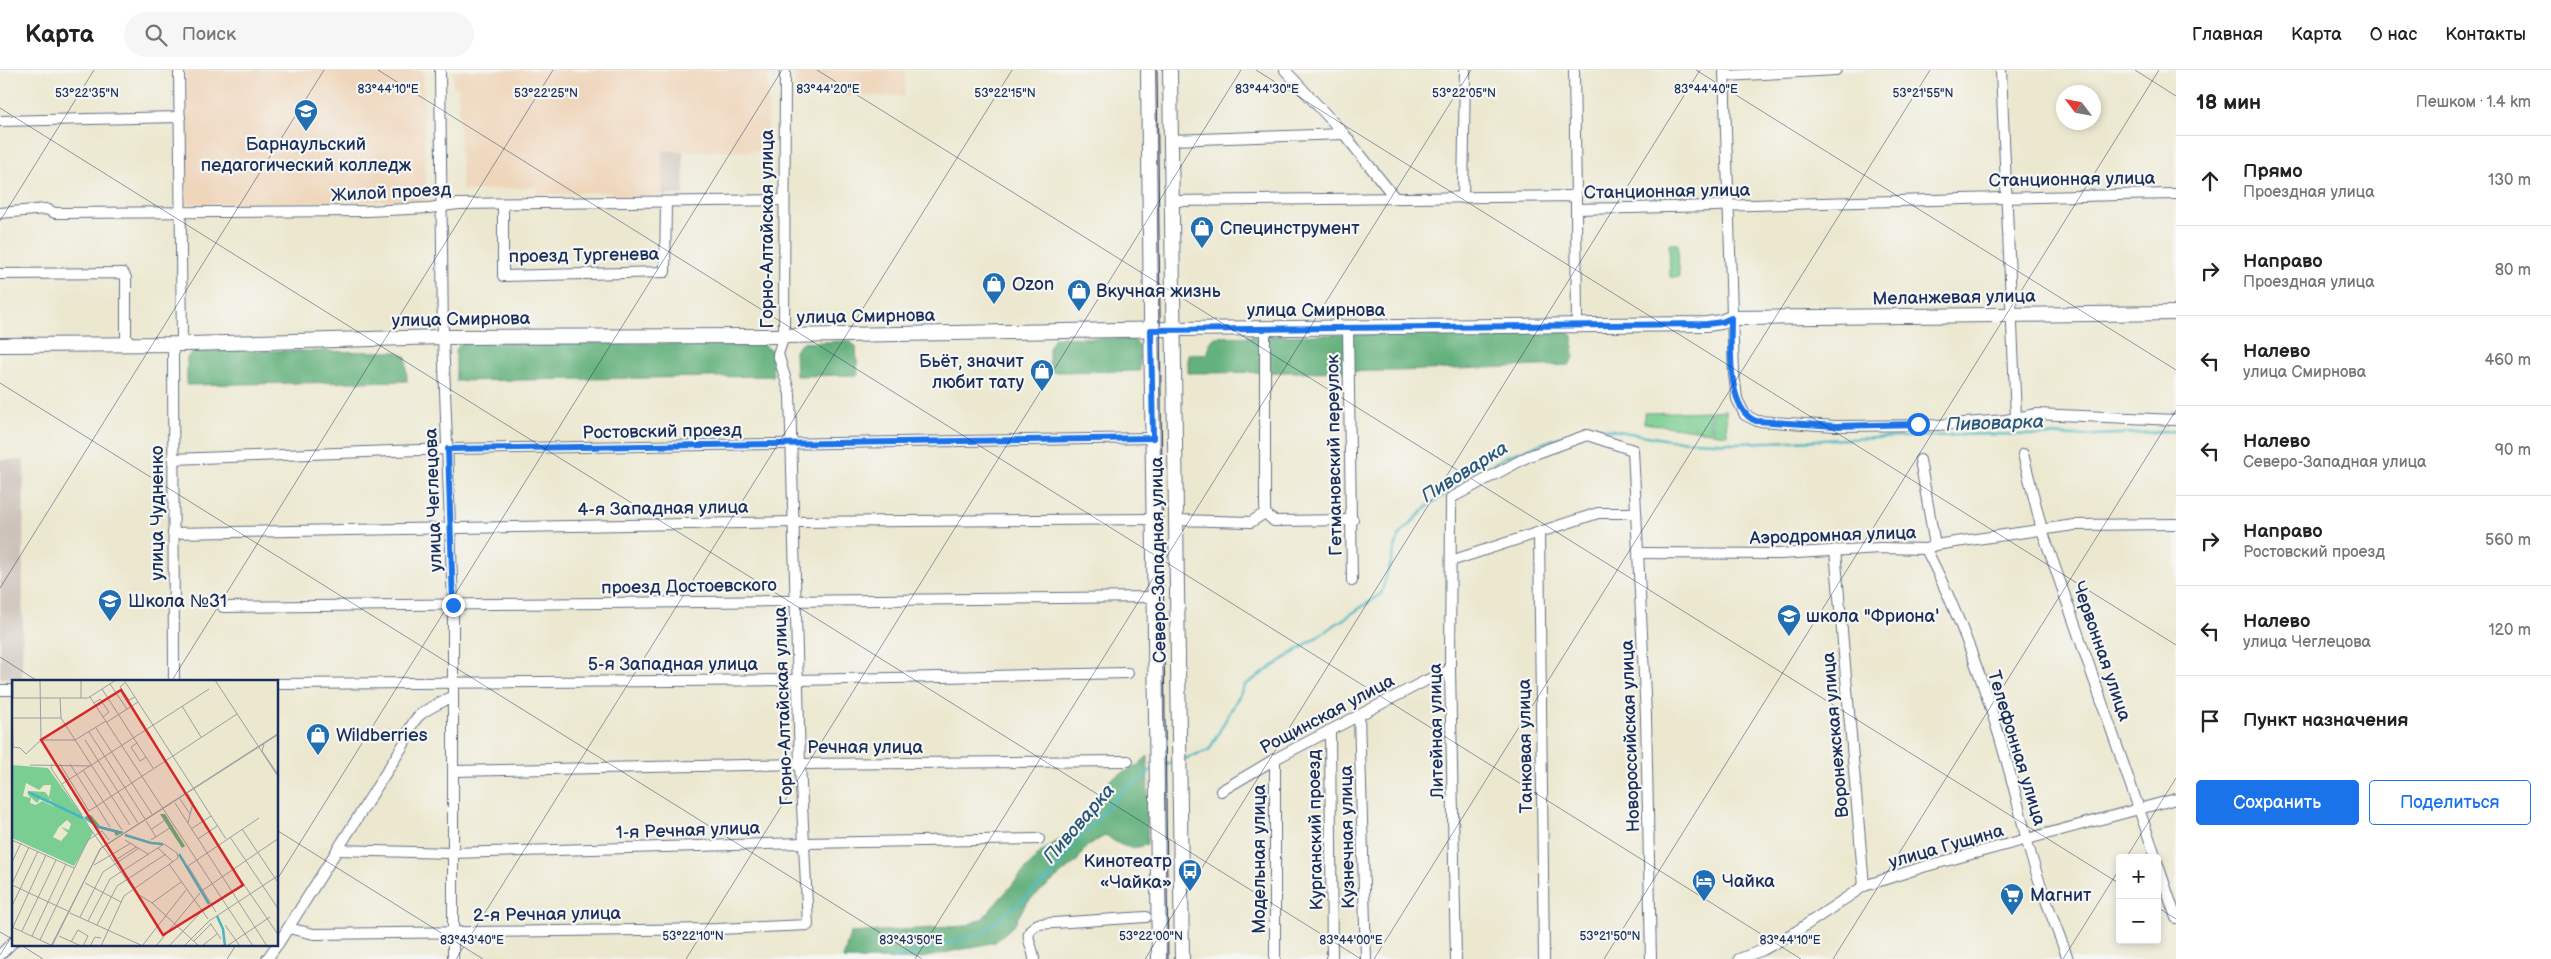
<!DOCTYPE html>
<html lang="ru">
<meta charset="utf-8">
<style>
body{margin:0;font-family:"Balsamiq Sans",sans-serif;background:#f6f6f6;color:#222}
.controls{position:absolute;right:15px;bottom:15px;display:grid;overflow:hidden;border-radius:5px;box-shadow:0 2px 8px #0003}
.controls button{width:45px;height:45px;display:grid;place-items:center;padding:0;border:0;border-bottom:1px solid #e0e0e0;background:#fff;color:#222;font:25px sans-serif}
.compass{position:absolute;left:2056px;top:15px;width:45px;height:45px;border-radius:50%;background:#fff;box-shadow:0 2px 8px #0003;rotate:302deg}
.stop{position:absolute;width:15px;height:15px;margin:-11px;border:4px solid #1a73e8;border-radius:50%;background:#fff}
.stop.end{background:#1a73e8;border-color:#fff;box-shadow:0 1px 5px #0008}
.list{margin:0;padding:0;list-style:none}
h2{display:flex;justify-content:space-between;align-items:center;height:65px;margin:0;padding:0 20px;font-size:21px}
h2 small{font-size:16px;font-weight:400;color:#767676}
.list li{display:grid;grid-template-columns:32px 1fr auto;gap:15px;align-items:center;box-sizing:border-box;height:90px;padding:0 20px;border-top:1px solid #e0e0e0}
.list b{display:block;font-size:19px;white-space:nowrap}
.list p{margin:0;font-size:16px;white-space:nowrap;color:#767676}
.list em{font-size:16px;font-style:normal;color:#767676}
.actions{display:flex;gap:10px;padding:15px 20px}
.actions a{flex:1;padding:11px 0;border:1px solid #1a73e8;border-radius:5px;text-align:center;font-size:18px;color:#1a73e8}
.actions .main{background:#1a73e8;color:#fff}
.icon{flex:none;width:28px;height:28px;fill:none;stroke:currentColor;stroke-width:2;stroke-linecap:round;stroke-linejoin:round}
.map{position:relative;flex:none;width:2176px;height:889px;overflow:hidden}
header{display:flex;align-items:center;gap:30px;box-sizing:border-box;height:70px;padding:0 25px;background:#fff;border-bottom:1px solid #e0e0e0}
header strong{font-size:24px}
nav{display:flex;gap:28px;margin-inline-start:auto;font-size:18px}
.search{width:350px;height:45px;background:#f6f6f6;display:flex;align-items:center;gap:12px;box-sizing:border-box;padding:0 18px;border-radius:28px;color:#767676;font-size:19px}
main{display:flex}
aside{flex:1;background:#fff}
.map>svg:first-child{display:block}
.built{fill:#efd6bb}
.industrial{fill:#cdc2b9}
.green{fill:#7ace91;stroke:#4a7e78}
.forest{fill:#63b17b;stroke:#3f706c}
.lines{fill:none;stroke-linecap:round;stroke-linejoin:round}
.stream{stroke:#47b5c2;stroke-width:2.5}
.street-casing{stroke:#647086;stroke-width:12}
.secondary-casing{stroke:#647086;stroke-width:16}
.street{stroke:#fff;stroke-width:10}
.secondary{stroke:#fff;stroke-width:14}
.tram{stroke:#1b2f5e;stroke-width:1}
.route{stroke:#1a73e8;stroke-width:6}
.ticks{fill:none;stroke:#1b2f5e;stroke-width:1;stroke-opacity:0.45}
.labels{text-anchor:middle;stroke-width:4.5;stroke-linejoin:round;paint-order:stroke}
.poi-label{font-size:18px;fill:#1b2f5e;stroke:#f6f6f2;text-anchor:start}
.street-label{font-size:18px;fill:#1b2f5e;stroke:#f6f6f2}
.water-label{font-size:19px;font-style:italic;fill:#28577c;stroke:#f6f6f2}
.inset-river{fill:none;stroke:#47b5c2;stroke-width:2.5}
.inset-road{fill:none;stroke:#989ea2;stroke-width:1}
.view{fill:#d62828;fill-opacity:0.15;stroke:#d62828;stroke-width:2.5}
.inset-edge{fill:none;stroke:#1b2f5e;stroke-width:2.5}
.ticks-label{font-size:12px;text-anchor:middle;fill:#1b2f5e;stroke:#f6f6f2;stroke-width:4.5;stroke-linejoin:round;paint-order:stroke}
</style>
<header>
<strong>Карта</strong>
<div class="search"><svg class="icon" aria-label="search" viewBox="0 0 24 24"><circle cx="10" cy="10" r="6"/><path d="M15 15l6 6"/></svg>Поиск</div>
<nav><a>Главная</a><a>Карта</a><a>О нас</a><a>Контакты</a></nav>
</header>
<main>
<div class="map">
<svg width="2176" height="889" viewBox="0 0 2176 889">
<rect width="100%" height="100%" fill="#f6f6f2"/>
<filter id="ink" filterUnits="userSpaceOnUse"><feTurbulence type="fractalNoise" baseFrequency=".02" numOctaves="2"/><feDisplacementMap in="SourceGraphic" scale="10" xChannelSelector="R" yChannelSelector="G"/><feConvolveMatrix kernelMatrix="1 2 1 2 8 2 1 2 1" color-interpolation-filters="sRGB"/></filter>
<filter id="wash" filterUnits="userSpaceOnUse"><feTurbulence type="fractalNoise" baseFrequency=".0096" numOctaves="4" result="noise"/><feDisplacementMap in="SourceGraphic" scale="20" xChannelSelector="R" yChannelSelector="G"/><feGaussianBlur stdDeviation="1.12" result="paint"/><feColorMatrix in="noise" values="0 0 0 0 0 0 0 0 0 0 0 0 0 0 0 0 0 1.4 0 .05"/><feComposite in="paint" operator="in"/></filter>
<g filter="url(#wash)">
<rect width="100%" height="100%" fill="#ece8d0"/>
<g class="built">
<path d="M186,0H423L426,130L187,134Z"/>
<path d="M453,0H768V81H663V125L618,127L609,122L537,124V117L462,121L458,17H453Z"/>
<path d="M795,0H905V26L796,27Z"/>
</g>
<g class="industrial">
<path d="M662,81H683L684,125H663Z"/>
<path d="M0,390H24L22,609L0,608Z"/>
</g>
<g class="green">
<path d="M1669,174H1678L1679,207H1670Z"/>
<path d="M1726,340L1727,365L1712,363V341Z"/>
<path d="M1710,341V362L1644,353V343Z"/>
</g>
<g class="forest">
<path d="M1565,260L1573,266L1574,287L1569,295L1395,301L1188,303V284H1208L1209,273L1215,267Z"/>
<path d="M1055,267L1132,269L1139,275L1140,301L1049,302V278Z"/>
<path d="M850,271L856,277L858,305L796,306L795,281L801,273Z"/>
<path d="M462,272L762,274L771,280L773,306L456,311V280Z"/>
<path d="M194,280L398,282L406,287L407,311L187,315V288Z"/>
<path d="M1148,686L1147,774C1131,782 1118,775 1106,765L1086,777L1077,791L1026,833L1014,855L995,872L917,889H843L850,863L965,856L983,848L1041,782L1087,751L1111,709L1138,695Z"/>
</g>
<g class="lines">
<g class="stream">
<path d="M1184,689L1209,680L1245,615L1381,524L1399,465L1429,435L1505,387L1590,356L1669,370L1736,373L1987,364L2078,366L2176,361"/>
<path d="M1162,696L1174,692"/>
<path d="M892,889L983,863L1051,806L1074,775L1122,721L1152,700"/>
</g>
</g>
</g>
<g filter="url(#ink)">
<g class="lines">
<g class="street-casing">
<g id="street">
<path d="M179,0L182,273"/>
<path d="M440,0L443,267L453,535V889"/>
<path d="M1285,0L1344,64L1395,128"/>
<path d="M1574,0L1576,126"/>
<path d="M1724,0L1734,304L1737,329L1745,345L1757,351L1836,356L1937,355L2006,350L2036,344L2176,350"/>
<path d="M2001,0L2016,347"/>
<path d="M1725,6L1836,0"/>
<path d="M0,51L180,47"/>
<path d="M1171,70L1344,64"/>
<path d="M1463,128L1465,0"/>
<path d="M1171,131L1576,126V139C1776,136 1976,127 2176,124"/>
<path d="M503,134V206L665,202L666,132"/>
<path d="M1576,139L1577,254"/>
<path d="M0,143L46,139L55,143L368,141L429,138L458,134L784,130"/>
<path d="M0,204L123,203L126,208V274"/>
<path d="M1348,258L1352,511"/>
<path d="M173,274L174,612"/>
<path d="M2023,384L2042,460L2156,788"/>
<path d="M173,389L448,379L1153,368"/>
<path d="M1920,390L1935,475"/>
<path d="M1265,443V259"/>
<path d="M1176,450L1251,452L1265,443L1274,451L1353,450"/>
<path d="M173,463L795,452L1154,449"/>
<path d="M1539,463L1544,889"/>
<path d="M1926,479C1973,570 2004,672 2027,771C2037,811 2054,850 2068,889"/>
<path d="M1835,480L1864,816"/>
<path d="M1640,483L1779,484L1880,478L1926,479L1935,475L2074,455L2176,454"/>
<path d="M1451,491L1598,443H1634"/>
<path d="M223,537L1155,527"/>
<path d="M278,614L797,610L1128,603"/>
<path d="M0,620H14"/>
<path d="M1359,645L1366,889"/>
<path d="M1330,662L1332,889"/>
<path d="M1275,689V889"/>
<path d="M453,701L800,694L1128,691"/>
<path d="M1221,721L1275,689L1425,611L1450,600"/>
<path d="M337,780L451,783L804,773L1039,769"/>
<path d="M2157,792L2176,848"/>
<path d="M288,858L314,864L717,859L808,855L800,694L790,324L778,284L784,266L785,0"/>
<path d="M278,874L404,674C414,641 424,642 453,626"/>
<path d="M0,885L14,871"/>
<path d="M267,889L277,875"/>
<path d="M1034,889C1033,874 1020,864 1038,854L1146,847"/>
<path d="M1456,889L1450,600L1451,428L1529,386L1587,365L1633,380L1646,646L1651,889"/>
<path d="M1739,889L1763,880L1797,861L1864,816L1923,797L2176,729"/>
</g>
</g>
<g class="secondary-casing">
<g id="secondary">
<path d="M1148,0L1159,889"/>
<path d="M1170,0L1182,889"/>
<path d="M0,275L189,274L443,267L784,266L1174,259L1707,254L1721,252L1731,248L2176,243"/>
</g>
</g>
<use href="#street" class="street"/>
<use href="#secondary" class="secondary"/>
<path class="tram" d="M1157,0L1168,889"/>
</g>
</g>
<g class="lines" filter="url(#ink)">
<path class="route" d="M453,535L448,379L1153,368L1151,260L1707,254L1722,252L1731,248C1731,275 1726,340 1756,351L1836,356L1918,354"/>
</g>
<path class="ticks" d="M378,0L1801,889M817,0L2120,814M1256,0L2176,575M1696,0L2176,300M2135,0L2176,26M0,38L1361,889M0,151L94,0M0,313L922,889M0,518L324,0M0,587L39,612M171,612L553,0M278,761L483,889M2126,788L2176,708M278,808L782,0M2157,837L2176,849M0,862L14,870M21,875L43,889M0,885L14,863M227,889L236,875M456,889L1012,0M686,889L1241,0M915,889L1471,0M1145,889L1700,0M1374,889L1930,0M1604,889L2159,0M1833,889L2176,340M2063,889L2120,798"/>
<defs>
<g id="university-pin" transform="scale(1.25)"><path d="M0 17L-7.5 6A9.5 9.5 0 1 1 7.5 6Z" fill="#1f6fb2" stroke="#f6f6f2"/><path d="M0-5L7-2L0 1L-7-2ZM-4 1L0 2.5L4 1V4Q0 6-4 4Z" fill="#fff"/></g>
<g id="shop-pin" transform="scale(1.25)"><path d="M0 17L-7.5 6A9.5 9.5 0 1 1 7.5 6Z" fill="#1f6fb2" stroke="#f6f6f2"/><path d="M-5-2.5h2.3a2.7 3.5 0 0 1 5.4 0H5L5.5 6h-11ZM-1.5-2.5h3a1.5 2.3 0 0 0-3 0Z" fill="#fff"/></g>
<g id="school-pin" transform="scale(1.25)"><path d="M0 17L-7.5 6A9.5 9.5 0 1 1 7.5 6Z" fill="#1f6fb2" stroke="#f6f6f2"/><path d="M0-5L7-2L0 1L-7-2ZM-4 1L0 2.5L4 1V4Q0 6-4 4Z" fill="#fff"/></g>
<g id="bus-pin" transform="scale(1.25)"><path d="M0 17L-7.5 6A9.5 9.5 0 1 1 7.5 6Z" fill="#1f6fb2" stroke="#f6f6f2"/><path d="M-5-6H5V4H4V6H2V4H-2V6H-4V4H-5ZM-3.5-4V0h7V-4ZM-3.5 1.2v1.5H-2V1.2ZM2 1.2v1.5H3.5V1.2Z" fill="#fff"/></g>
<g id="hotel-pin" transform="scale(1.25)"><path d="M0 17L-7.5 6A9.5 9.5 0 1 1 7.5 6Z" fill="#1f6fb2" stroke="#f6f6f2"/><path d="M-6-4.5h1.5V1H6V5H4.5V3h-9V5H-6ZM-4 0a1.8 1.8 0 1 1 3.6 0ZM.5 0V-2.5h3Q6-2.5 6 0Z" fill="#fff"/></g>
<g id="supermarket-pin" transform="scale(1.25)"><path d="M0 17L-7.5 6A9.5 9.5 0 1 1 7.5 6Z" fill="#1f6fb2" stroke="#f6f6f2"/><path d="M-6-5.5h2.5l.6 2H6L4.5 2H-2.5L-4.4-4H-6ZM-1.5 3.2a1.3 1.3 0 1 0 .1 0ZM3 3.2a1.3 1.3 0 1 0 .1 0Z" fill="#fff"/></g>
</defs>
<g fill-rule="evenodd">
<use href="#university-pin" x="306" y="41"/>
<use href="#shop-pin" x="1202" y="158"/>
<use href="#shop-pin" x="994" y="214"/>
<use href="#shop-pin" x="1079" y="221"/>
<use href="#shop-pin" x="1042" y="301"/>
<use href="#school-pin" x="110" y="531"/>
<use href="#school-pin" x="1789" y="546"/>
<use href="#shop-pin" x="318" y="665"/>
<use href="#bus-pin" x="1190" y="801"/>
<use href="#hotel-pin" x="1704" y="811"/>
<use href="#supermarket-pin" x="2012" y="825"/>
</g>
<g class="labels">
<g class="poi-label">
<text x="306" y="80" text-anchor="middle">Барнаульский<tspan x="306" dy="21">педагогический колледж</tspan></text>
<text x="1220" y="164">Специнструмент</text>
<text x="1012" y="220">Ozon</text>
<text x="1096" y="227">Вкучная жизнь</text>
<text x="1024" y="297" text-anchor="end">Бьёт, значит<tspan x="1024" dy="21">любит тату</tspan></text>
<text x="128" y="537">Школа №31</text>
<text x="1806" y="552">школа "Фриона'</text>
<text x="336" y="671">Wildberries</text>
<text x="1172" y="797" text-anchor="end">Кинотеатр<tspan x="1172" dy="21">«Чайка»</tspan></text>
<text x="1722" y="817">Чайка</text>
<text x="2030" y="831">Магнит</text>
</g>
<g class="street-label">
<text transform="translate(2072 109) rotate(-1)" y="6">Станционная улица</text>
<text transform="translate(1667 121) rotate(-1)" y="6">Станционная улица</text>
<text transform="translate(391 122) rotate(-3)" y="6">Жилой проезд</text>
<text transform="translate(767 159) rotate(-90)" y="6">Горно-Алтайская улица</text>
<text transform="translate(584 185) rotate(-1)" y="6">проезд Тургенева</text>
<text transform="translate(1954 227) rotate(-1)" y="6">Меланжевая улица</text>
<text x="1316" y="246">улица Смирнова</text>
<text transform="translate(866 246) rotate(-1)" y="6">улица Смирнова</text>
<text transform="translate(461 249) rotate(-1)" y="6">улица Смирнова</text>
<text transform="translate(662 361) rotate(-1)" y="6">Ростовский проезд</text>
<text transform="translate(1334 385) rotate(-91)" y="6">Гетмановский переулок</text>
<text transform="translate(433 430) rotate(-92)" y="6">улица Чеглецова</text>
<text transform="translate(663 438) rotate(-1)" y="6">4-я Западная улица</text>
<text transform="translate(157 443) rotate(-90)" y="6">улица Чудненко</text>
<text transform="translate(1833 465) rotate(-2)" y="6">Аэродромная улица</text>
<text transform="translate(1158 490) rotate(-91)" y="6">Северо-Западная улица</text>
<text transform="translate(689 516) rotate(-1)" y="6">проезд Достоевского</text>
<text transform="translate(2102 581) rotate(71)" y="6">Червонная улица</text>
<text x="673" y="600">5-я Западная улица</text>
<text transform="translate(783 636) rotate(-92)" y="6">Горно-Алтайская улица</text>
<text transform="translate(1327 644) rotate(-28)" y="6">Рощинская улица</text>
<text transform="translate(1436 661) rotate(-91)" y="6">Литейная улица</text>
<text transform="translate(1835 665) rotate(-95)" y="6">Воронежская улица</text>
<text transform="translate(1630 666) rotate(-92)" y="6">Новороссийская улица</text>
<text transform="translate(1525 676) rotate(-91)" y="6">Танковая улица</text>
<text x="865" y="683">Речная улица</text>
<text transform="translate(2017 678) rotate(73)" y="6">Телефонная улица</text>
<text transform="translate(688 760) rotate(-2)" y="6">1-я Речная улица</text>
<text transform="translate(1315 760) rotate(-91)" y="6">Курганский проезд</text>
<text transform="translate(1347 767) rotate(-91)" y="6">Кузнечная улица</text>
<text transform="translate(1946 776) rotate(-16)" y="6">улица Гущина</text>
<text transform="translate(1259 789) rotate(-90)" y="6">Модельная улица</text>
<text transform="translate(547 844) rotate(-1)" y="6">2-я Речная улица</text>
</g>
<g class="water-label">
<text transform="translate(1995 352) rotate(-2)" y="7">Пивоварка</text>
<text transform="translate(1464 401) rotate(-32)" y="7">Пивоварка</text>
<text transform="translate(1078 753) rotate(-49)" y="7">Пивоварка</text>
</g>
</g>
<g transform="translate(12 610)">
<rect width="266" height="266" fill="#ece8d0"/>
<path d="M0,85L36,88L75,142L81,153L62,186L0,158ZM14,103L27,110L32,105H39L37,117L33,112L18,111L16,115L25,123L28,119L36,123L39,118L38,123L43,127L30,121L24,125L18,123L19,118L11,116ZM55,140L59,144L57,150L49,147L56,153L49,161L41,157L47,147Z" fill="#7ace91" fill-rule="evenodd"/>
<path d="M148,134H153L173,166L170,168ZM79,135L88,146L112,152L104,156L102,152L86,148L72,137Z" fill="#63b17b"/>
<path class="inset-river" d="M16,112L71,138M73,138L87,147L110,153M113,155L139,163L151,164M167,174L197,224M205,236L211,249L213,266"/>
<path class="inset-road" d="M1,0V18M28,0L29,60M69,0V18M112,0L214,159M203,0L267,98M113,3L108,7L117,20L123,17M98,4L115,29M90,9L141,88M78,17L241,266M0,18H76L104,0M0,18L1,67L8,68L14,74L29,60M48,18L49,38L118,145M82,23L88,19L97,32L91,37M170,26L189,57M0,38H49M95,42L126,22M84,48L140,134M77,52L133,139M29,60H63L94,41M73,60L126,143M125,63L119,67L128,81L134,77M252,64L250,71L267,96M40,84L39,88L70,135M48,84L77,131L225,34M58,84L98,147M18,85L78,86M71,90L110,150M50,104L197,9M168,119L178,134M163,123L255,266M134,141L144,157M176,143L181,123L176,114M77,147L124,213L140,223L187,266M140,149L156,138M179,149L199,136M230,149L267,204M218,157L267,230M186,159L205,146M0,160L62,188M113,160L136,174M139,160L161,146M205,165L267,256M146,168L161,182M102,181L124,167M0,182L9,163M157,184L196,239M82,185L119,163M73,203L109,222M0,204L17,167M0,205L58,232M191,210L267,158M140,223L169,202M0,226L26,171M204,232L176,186L247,138M58,233L131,266M68,237L91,192L127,168M76,241L98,199L152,164L165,173L166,178L112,216L89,266M198,243L209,259M85,245L105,206L154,174M213,245L228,266M0,247L41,266M1,247L34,175M10,251L44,180M20,256L54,184M47,256L69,266M28,260L76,160L90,151L97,160M182,261L199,244M59,262L66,250L76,256L71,266M39,266L89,168L267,53M40,266L88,169L267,54M78,266L83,257L89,258M130,266L174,210M144,266L188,213M157,266L190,231M172,266L197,241L267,195M190,266L205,254M215,266L258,237"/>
<path class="view" d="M109,10L231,205L151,255L29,60Z"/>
<rect width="266" height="266" class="inset-edge"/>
</g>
<g class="ticks-label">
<text x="388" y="23">83°44'10"E</text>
<text x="1267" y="23">83°44'30"E</text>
<text x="1706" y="23">83°44'40"E</text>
<text x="828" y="23">83°44'20"E</text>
<text x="87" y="27">53°22'35"N</text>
<text x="546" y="27">53°22'25"N</text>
<text x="1005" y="27">53°22'15"N</text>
<text x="1464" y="27">53°22'05"N</text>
<text x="1923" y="27">53°21'55"N</text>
<text x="693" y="870">53°22'10"N</text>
<text x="1151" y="870">53°22'00"N</text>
<text x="1610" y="870">53°21'50"N</text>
<text x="472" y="874">83°43'40"E</text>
<text x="911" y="874">83°43'50"E</text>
<text x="1351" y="874">83°44'00"E</text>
<text x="1790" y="874">83°44'10"E</text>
</g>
</svg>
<div class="controls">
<button>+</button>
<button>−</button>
</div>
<svg class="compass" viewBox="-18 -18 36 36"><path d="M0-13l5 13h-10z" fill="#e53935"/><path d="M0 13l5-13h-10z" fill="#767676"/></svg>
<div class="stop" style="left:1918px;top:354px"></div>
<div class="stop end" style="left:453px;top:535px"></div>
</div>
<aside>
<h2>18 мин<small>Пешком · 1.4 km</small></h2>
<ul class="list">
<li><svg class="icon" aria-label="ahead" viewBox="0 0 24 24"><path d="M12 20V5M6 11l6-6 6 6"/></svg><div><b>Прямо</b><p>Проездная улица</p></div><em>130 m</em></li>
<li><svg class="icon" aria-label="right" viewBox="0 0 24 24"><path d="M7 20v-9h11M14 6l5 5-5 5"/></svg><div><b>Направо</b><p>Проездная улица</p></div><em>80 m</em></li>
<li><svg class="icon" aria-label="left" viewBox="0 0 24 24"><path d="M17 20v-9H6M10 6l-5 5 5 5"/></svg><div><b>Налево</b><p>улица Смирнова</p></div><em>460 m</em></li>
<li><svg class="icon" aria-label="left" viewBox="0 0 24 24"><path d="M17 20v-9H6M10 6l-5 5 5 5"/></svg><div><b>Налево</b><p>Северо-Западная улица</p></div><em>90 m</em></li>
<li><svg class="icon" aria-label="right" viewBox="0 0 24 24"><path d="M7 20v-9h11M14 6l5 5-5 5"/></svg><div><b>Направо</b><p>Ростовский проезд</p></div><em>560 m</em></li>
<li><svg class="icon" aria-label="left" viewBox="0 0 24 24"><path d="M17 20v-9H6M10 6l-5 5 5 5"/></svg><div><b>Налево</b><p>улица Чеглецова</p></div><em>120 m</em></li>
<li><svg class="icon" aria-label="arrive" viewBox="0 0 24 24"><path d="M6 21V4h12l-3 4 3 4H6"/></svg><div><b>Пункт назначения</b></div></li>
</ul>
<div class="actions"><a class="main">Сохранить</a><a>Поделиться</a></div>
</aside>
</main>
